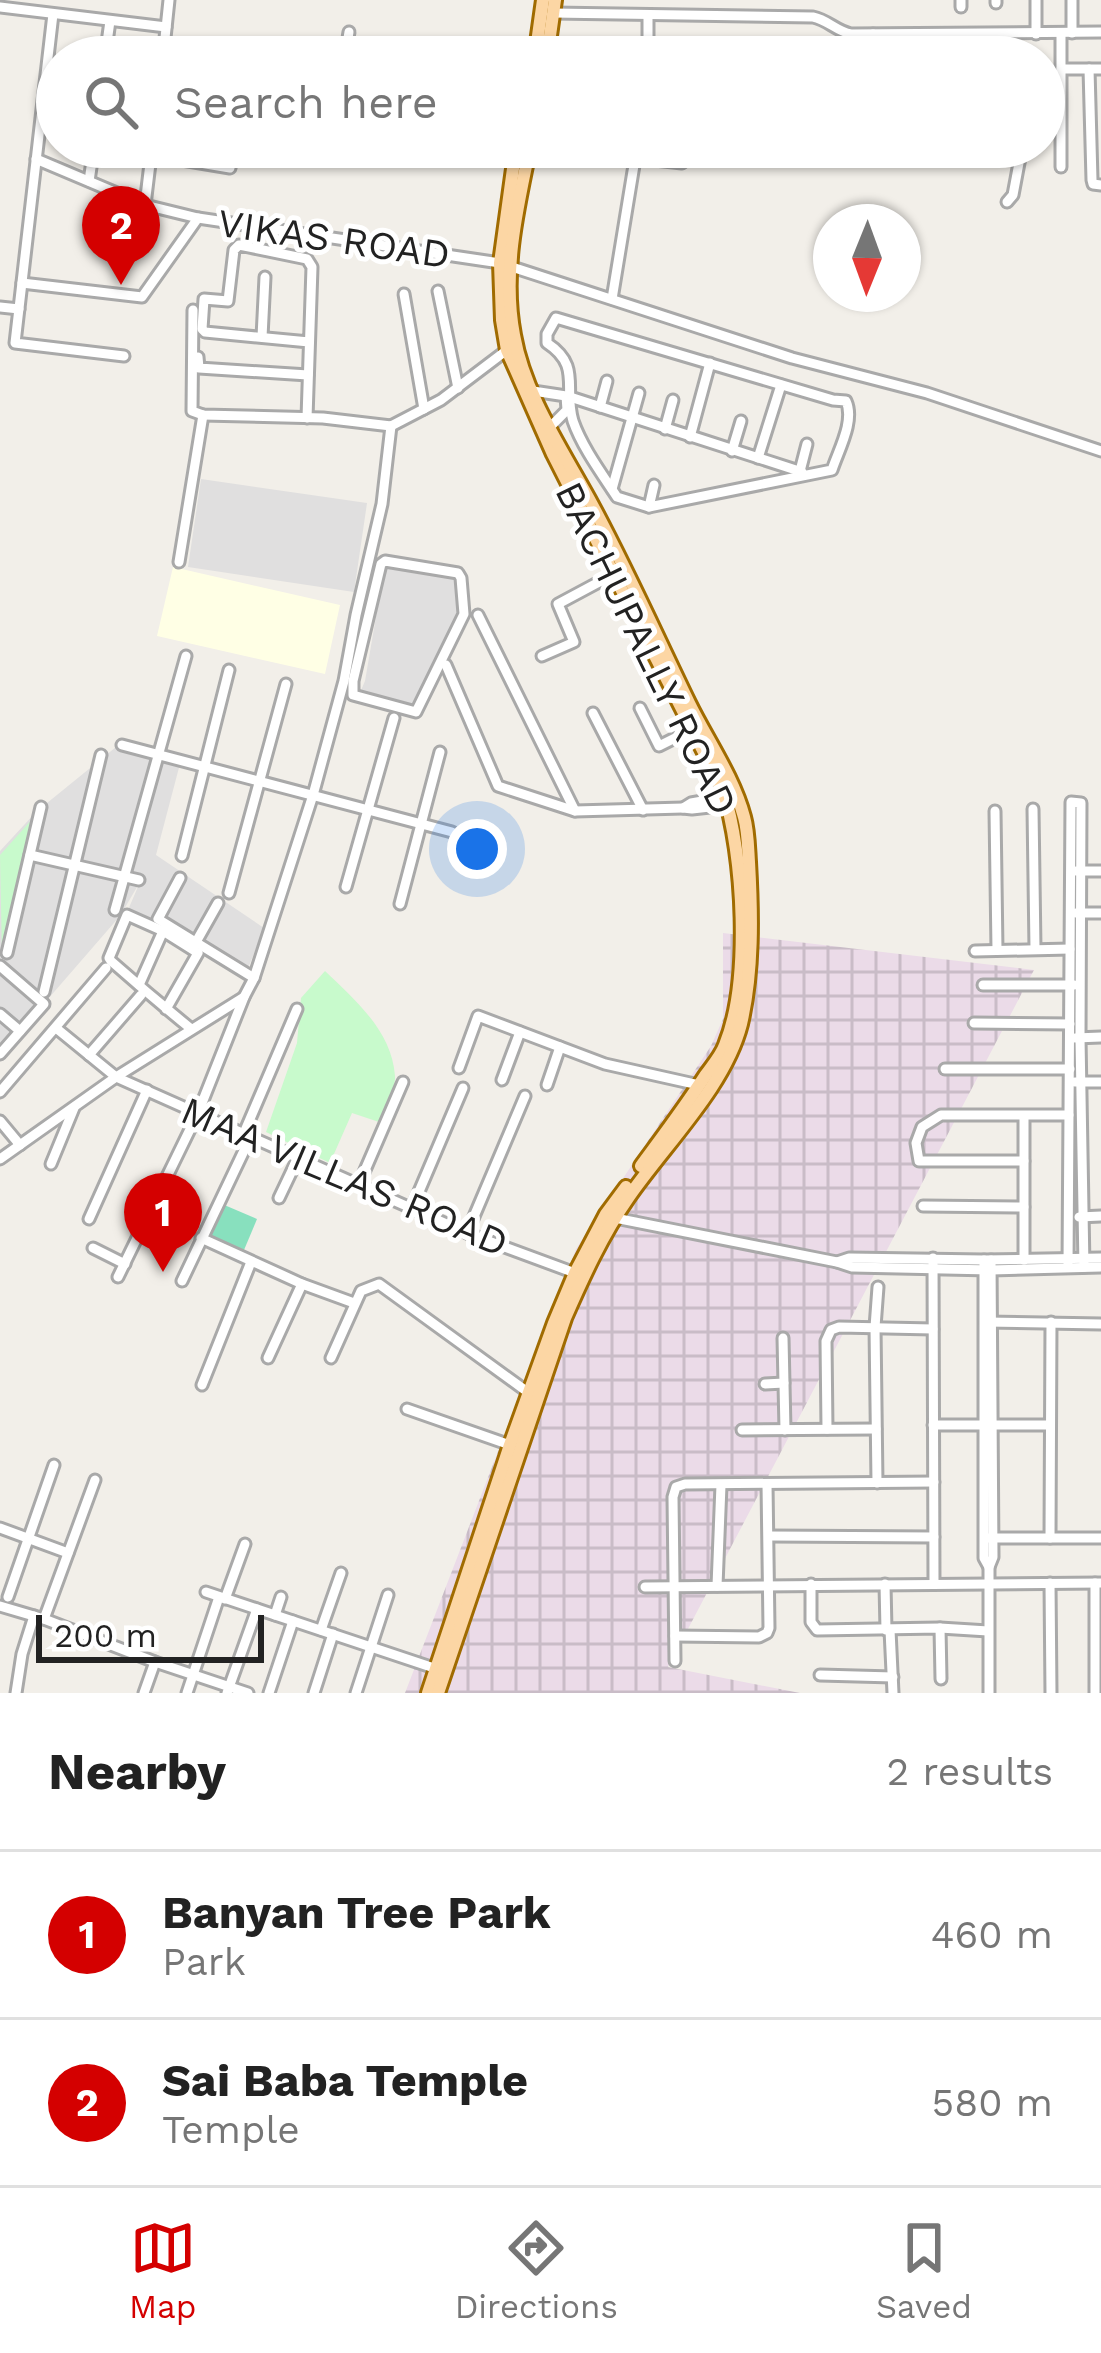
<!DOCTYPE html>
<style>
body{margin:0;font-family:"Work Sans",sans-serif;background:#f2f2f2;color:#222}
.compass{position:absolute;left:813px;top:204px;width:108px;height:108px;border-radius:50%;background:#fff;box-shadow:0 3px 9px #0004;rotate:181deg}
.scale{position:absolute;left:36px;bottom:30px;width:228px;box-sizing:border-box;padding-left:12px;border:6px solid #222;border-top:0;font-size:33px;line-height:42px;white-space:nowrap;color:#222;-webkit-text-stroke:9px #fff;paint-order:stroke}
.you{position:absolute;left:477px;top:849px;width:42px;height:42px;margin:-30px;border:9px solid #fff;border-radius:50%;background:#1a73e8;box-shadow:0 0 0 18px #1a73e833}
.badge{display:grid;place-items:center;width:78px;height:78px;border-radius:50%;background:#d40000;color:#fff;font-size:39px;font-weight:700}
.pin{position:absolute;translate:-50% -99px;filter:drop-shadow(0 3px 6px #0008)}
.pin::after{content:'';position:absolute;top:63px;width:42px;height:36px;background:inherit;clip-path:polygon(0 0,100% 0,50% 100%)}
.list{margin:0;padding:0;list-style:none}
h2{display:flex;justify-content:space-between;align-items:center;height:156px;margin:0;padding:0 48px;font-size:51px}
h2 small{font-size:39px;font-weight:400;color:#767676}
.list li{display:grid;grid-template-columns:78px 1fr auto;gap:36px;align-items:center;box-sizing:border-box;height:168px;padding:0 48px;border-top:3px solid #e0e0e0}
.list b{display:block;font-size:45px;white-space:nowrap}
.list p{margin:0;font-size:39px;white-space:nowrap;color:#767676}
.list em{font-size:39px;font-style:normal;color:#767676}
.icon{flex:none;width:66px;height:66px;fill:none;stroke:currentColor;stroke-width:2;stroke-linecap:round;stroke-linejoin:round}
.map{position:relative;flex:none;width:1101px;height:1693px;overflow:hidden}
.search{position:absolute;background:#fff;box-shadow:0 3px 9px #0004;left:36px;right:36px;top:36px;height:132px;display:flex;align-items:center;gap:30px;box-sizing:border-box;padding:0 42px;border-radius:66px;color:#767676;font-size:45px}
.sheet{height:492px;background:#fff}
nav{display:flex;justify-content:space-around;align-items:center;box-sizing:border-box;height:168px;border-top:3px solid #e0e0e0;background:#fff;font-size:33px;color:#767676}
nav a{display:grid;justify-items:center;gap:6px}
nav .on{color:#d40000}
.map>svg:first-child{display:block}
.residential{fill:#e0dfdf}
.industrial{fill:url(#industrial-grid)}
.education{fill:#ffffe5}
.park{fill:#c8facc}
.pitch{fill:#88e0be}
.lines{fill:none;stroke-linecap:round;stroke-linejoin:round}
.minor-casing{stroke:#a9a9a9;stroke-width:15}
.major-casing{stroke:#a06b00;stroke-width:18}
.minor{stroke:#fff;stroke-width:9}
.major{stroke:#fcd6a4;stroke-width:12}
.labels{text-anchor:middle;stroke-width:10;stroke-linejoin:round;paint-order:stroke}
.street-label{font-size:39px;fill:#222;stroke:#fff}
</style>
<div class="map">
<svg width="1101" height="1693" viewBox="0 0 1101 1693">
<defs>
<pattern id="industrial-grid" width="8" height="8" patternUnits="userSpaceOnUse" patternTransform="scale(3)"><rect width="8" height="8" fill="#ebdbe8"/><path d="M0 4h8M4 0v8" fill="none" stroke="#c9bcc7"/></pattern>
</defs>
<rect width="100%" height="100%" fill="#f2efe9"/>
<g class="residential">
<path d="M201,479L367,503L354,592L188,567Z"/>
<path d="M385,564L455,576L460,614L415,705L359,695L365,681Z"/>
<path d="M116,747L181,760L156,855L264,928L245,976L128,910L140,882L120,916L48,999L51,1003L0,1061V851L36,812Z"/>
</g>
<path class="industrial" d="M723,933L1034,970L668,1667L800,1693H405L576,1249L711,1046L723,1019Z"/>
<path class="education" d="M173,567L340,605L325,674L157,636Z"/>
<g class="park">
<path d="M35,816L2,956L0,855Z"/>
<path d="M325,971C355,1000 392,1031 395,1076C396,1090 385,1109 379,1122L352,1113L330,1163L266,1132L297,1043L301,998Z"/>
</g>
<path class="pitch" d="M222,1204L257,1219L244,1250L209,1235Z"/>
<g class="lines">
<g class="minor-casing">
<g id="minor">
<path d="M961,0V7"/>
<path d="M1036,0V34"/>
<path d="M996,3V0"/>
<path d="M0,7L166,27"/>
<path d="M553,13L813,17C828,20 836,31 851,34L1101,32"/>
<path d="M53,14L15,343L124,356"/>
<path d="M648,16V57"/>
<path d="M1061,33V167"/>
<path d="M1072,33V0"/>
<path d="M873,34V57"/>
<path d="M924,34V57"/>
<path d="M105,57L110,21"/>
<path d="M163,57L169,0"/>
<path d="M345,57L349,32"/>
<path d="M970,57L971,34"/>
<path d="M1061,69H1101"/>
<path d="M1089,69L1092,180L1093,184L1101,185"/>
<path d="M454,147L514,156"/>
<path d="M536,147L682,163"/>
<path d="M152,155L230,168L231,162"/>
<path d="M36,159L145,205L198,218L500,263"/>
<path d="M89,181L94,147"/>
<path d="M1007,202L1013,195L1022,147"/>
<path d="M145,205L152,147"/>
<path d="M509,266L792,358L927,393L1101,451"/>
<path d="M22,283L142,297L198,218"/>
<path d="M438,291L458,388"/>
<path d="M404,294L424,409"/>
<path d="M612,299L637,147"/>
<path d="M0,307L19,309"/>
<path d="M193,310L192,411L203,415L323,418L391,426"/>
<path d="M556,318L833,400L846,401C855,421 839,449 832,470L649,507L617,497C602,474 582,447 573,421C563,388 582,366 547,343V334Z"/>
<path d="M262,337L265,277"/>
<path d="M198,357L199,368L308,375"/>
<path d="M533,391L566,396L567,410L550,427"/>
<path d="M567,396L802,472"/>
<path d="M600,407L607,381"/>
<path d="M307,418L312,267L307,259L239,245L234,250L228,301L204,299L202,329L205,332L309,342"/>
<path d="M391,426L441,400L507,350"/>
<path d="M665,429L673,400"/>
<path d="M690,437L710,363"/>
<path d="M732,451L741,421"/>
<path d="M758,458L781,385"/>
<path d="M800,471L807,444"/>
<path d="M612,489L639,393"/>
<path d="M649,507L654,485"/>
<path d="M385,561L458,573L461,578L464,614L416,712L353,695V681L381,564Z"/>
<path d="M179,562L203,415"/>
<path d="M478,615L575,811"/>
<path d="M542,656L574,642L558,604L614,574"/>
<path d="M446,665L498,786L575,811L683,808"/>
<path d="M640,708L659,746L693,729"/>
<path d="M593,713L643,810"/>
<path d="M122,745L452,832"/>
<path d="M725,797L691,803L683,808L692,809L728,805"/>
<path d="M1033,809L1035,949"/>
<path d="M995,811L997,950"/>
<path d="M30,855L139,880"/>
<path d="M182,856L229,670"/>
<path d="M1076,871H1101"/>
<path d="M180,878L158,919L254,978"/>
<path d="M346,887L394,718"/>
<path d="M229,893L286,684"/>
<path d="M400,904L440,752"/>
<path d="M115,910L186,656"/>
<path d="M1076,913H1101"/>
<path d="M196,942L218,903"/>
<path d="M975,951L1070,949"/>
<path d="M7,953L41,807"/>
<path d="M0,966L44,1004L0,1054"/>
<path d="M139,985L163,931"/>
<path d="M983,985H1074"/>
<path d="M44,992L101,755"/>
<path d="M166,1009L198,953L163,931L127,915L109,958L111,961C137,984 163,1006 190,1028"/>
<path d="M0,1014L20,1031"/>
<path d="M974,1023L1070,1024"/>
<path d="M56,1028L116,1077L467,1233L575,1273"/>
<path d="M1075,1038L1101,1037"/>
<path d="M89,1055L141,995"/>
<path d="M459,1068L478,1016L605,1064L699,1085"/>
<path d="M945,1069H1070"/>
<path d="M502,1080L520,1032"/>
<path d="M1075,1082H1101"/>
<path d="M547,1085L560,1047"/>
<path d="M0,1092L106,968"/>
<path d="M1024,1116V1260"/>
<path d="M0,1121L20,1145"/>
<path d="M244,1133L297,1009"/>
<path d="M0,1159L116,1077L244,997"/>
<path d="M1024,1161H919L916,1143L922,1127L941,1115H1069"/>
<path d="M51,1164L74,1108"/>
<path d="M359,1184L403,1082"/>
<path d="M279,1198L298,1158"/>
<path d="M923,1206L1024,1207"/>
<path d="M412,1208L463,1088"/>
<path d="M1079,1217L1101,1216"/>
<path d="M615,1218L837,1262L852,1267L991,1270L1101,1267"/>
<path d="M89,1219L147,1090"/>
<path d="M467,1233L525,1096"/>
<path d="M201,1238L302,1284L354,1303"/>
<path d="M93,1248L125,1264"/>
<path d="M933,1258L934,1584"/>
<path d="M984,1260V1558L989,1567"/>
<path d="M837,1262L849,1258L984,1260L1101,1258"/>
<path d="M1068,1267L1071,802L1081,803L1080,1038L1084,1267"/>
<path d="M118,1277L198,1113L244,997L254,978L313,795L344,681L356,615L382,504L391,426"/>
<path d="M182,1281L251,1136"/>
<path d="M986,1322L1101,1324"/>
<path d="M783,1338L785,1430"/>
<path d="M268,1358L302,1284"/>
<path d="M331,1358L361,1291L379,1284L529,1393"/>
<path d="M765,1384L784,1383"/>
<path d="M202,1385L251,1262"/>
<path d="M407,1409L510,1445"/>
<path d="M933,1425H1050"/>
<path d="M827,1429L826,1341L831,1330L839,1327L933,1329"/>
<path d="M742,1430L876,1429"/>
<path d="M877,1483L875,1327L878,1287"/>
<path d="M0,1528L68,1553"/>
<path d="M769,1536L934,1537"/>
<path d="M986,1538H1101"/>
<path d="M1050,1538L1051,1322"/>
<path d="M1050,1583L1051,1693"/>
<path d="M1095,1583V1693"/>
<path d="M811,1584V1622L817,1630L940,1628L988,1631"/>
<path d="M885,1584L886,1630"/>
<path d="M717,1586L721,1485"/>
<path d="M645,1587L1101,1583"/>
<path d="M206,1592L293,1621"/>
<path d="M8,1597L54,1465"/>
<path d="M225,1599L245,1544"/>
<path d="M0,1606L44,1619L155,1662L248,1693"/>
<path d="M275,1615L281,1597"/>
<path d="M44,1619L95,1480"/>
<path d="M940,1628L941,1679"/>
<path d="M321,1630L341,1573"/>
<path d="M890,1630L893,1693"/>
<path d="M675,1636L759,1637L767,1633L769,1628L767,1484"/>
<path d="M675,1661L673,1497L676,1487L685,1484L934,1482"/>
<path d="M820,1675L893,1677"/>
<path d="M16,1693L22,1654L34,1616"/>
<path d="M144,1693L155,1662"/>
<path d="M187,1693L219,1597"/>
<path d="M227,1693L257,1609"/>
<path d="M269,1693L293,1621L437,1669"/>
<path d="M314,1693L333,1634"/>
<path d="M356,1693L388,1595"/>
<path d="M989,1693V1567L993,1557L991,1260"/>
</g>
</g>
<g class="major-casing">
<g id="major">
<path d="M535,57L543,0"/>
<path d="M547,57L555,0"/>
<path d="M516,147L500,263L502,320L507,350L553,454L723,790C744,855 751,981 725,1045C721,1056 712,1066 705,1076C685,1107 663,1136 641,1166"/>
<path d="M428,1693L510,1445L554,1323L575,1273L606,1214L626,1187"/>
<path d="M438,1693L565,1318C583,1277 602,1235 628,1198C665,1144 725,1087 741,1024C753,972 752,915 749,862C748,847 748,831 744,817C733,776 707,740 689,703C656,635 625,565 589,499C561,448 524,393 514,335C502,273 517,208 530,147"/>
</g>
</g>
<use href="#minor" class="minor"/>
<use href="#major" class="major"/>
</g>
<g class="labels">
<g class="street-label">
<text transform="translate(334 238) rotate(8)" y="14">VIKAS ROAD</text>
<text transform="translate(647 648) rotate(64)" y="14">BACHUPALLY ROAD</text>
<text transform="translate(345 1176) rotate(23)" y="14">MAA VILLAS ROAD</text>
</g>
</g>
</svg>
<svg class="compass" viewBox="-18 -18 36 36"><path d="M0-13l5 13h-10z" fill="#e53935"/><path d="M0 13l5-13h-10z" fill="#767676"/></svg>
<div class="scale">200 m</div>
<div class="you"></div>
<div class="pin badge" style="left:163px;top:1272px">1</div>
<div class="pin badge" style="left:121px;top:285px">2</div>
<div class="search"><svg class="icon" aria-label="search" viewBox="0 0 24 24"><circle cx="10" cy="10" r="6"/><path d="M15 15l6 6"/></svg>Search here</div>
</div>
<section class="sheet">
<h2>Nearby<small>2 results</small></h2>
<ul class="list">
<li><span class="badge">1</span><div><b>Banyan Tree Park</b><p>Park</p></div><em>460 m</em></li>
<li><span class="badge">2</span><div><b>Sai Baba Temple</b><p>Temple</p></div><em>580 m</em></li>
</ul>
</section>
<nav>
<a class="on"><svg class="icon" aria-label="map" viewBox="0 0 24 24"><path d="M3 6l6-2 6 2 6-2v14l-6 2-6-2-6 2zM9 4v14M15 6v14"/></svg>Map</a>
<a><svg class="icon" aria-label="directions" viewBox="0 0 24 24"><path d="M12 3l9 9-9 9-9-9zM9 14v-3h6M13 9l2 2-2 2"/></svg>Directions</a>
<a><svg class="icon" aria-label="saved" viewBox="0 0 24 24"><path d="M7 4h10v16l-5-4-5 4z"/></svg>Saved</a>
</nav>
